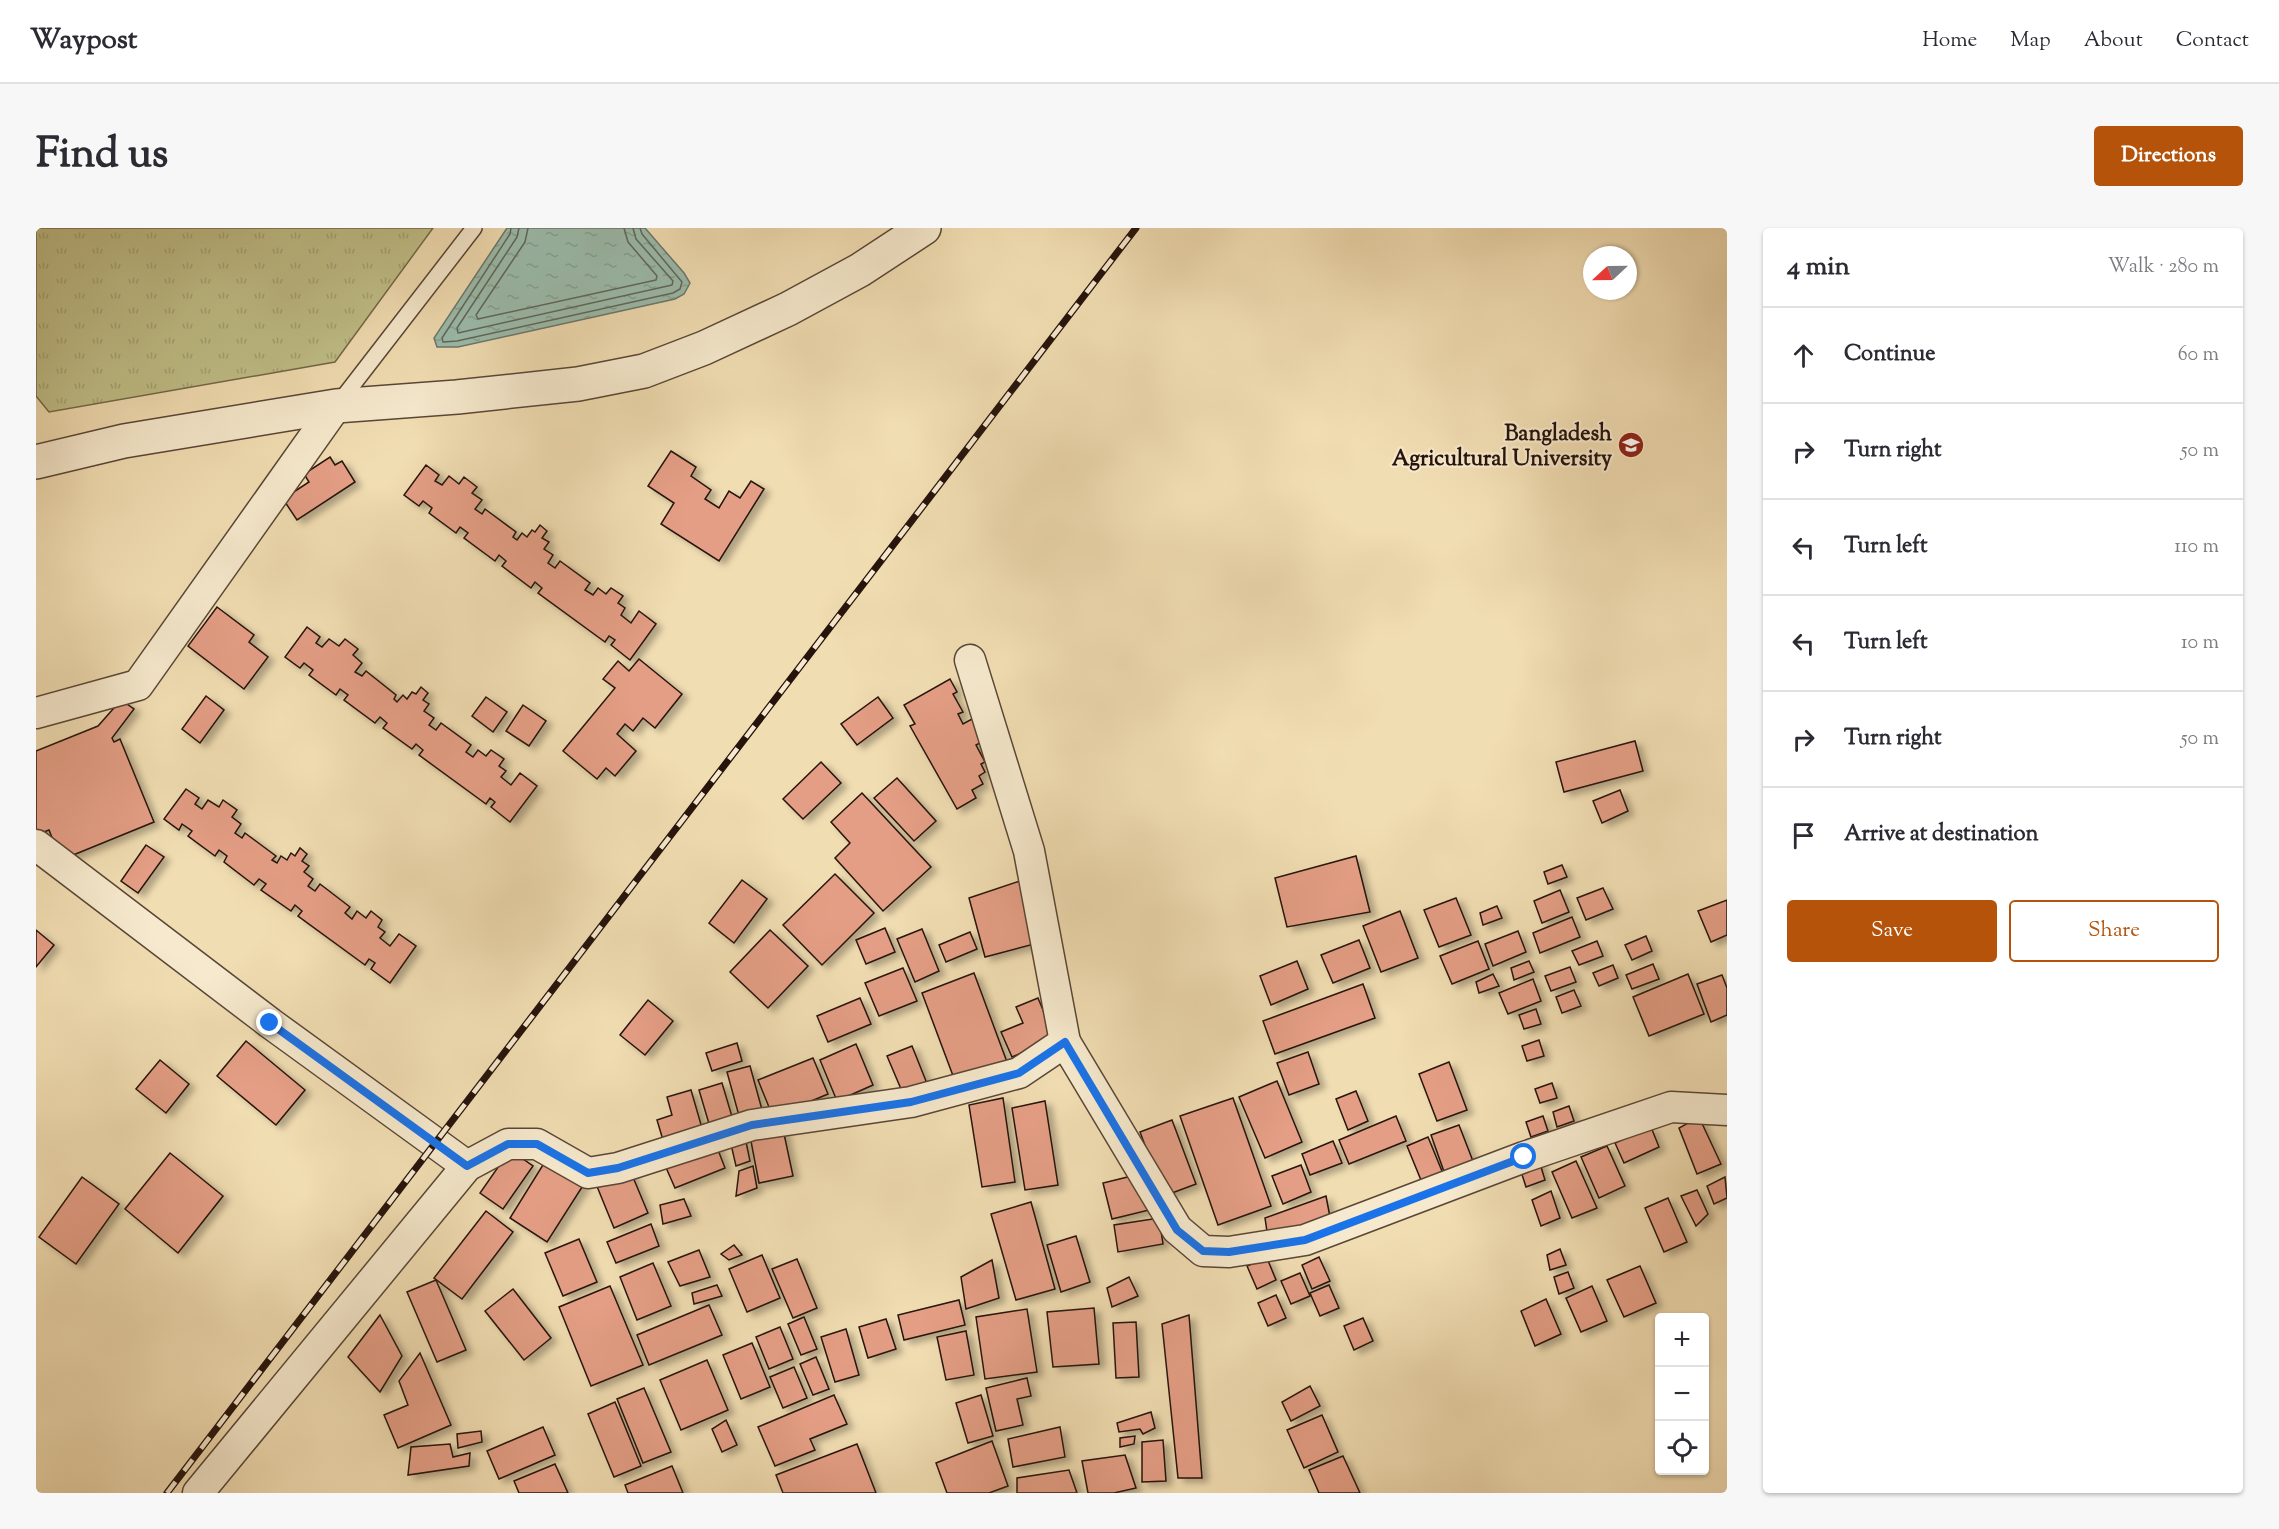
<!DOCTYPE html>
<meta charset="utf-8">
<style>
body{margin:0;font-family:"Sorts Mill Goudy",serif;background:#f7f7f7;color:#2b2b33}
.controls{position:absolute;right:18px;bottom:18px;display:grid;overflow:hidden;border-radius:6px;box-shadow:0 2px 4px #0004}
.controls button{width:54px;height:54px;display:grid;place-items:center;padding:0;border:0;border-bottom:2px solid #e1e1e2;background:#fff;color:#2b2b33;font:30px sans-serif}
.compass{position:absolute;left:1547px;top:18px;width:54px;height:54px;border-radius:50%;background:#fff;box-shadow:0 2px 4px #0004;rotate:248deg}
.stop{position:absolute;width:18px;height:18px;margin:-14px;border:4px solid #1a73e8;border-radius:50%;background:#fff}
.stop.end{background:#1a73e8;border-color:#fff;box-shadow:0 2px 6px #0008}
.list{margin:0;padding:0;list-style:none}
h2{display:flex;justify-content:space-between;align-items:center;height:78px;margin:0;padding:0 24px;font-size:26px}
h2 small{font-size:20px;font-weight:400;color:#7c7c81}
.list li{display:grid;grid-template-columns:39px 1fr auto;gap:18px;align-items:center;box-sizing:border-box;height:96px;padding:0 24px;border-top:2px solid #e1e1e2}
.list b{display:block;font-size:22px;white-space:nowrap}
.list em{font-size:20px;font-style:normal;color:#7c7c81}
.actions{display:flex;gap:12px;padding:18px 24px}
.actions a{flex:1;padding:14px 0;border:2px solid #b45309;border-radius:6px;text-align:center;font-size:21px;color:#b45309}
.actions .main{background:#b45309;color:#fff}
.icon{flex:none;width:33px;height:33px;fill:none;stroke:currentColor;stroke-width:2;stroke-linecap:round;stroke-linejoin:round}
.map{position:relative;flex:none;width:1691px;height:1265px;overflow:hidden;border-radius:6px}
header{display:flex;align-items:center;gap:36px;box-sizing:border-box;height:84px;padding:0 30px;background:#fff;border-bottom:2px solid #e1e1e2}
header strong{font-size:28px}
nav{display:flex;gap:33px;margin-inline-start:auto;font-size:21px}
.intro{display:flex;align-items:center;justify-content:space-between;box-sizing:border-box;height:144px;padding:0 36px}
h1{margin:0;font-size:42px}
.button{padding:15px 27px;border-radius:6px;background:#b45309;color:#fff;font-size:21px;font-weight:700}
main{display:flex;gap:36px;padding:0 36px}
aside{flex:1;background:#fff;border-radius:6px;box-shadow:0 2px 4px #0004}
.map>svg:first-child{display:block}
.grass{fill:url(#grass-tufts);stroke:#73694a;stroke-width:1.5}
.water{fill:url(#water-ripples);stroke:#6c786c;stroke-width:1.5}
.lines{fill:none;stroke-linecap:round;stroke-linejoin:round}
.shore{stroke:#60685c;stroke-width:1.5}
.building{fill:#e49e85;stroke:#26130c;stroke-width:1.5;filter:url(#shadow)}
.service-casing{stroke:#594636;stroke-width:18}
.minor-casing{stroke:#594636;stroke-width:33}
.tertiary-casing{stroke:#594636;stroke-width:36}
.service{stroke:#f6e9cd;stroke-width:15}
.minor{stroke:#f6e9cd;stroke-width:30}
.tertiary{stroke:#f6e9cd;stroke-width:33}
.rail-casing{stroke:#26130c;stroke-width:7}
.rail{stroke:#f6e9cd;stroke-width:4.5;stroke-dasharray:14;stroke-linecap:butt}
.route{stroke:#1a73e8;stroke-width:8}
.labels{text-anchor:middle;stroke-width:4.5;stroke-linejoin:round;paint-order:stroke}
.poi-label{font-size:22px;font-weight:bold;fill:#26130c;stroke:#f6e9cd;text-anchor:end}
</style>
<header>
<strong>Waypost</strong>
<nav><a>Home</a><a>Map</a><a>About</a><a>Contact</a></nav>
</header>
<div class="intro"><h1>Find us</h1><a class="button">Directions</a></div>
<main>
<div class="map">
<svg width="1691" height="1265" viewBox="0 0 1691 1265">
<defs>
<pattern id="grass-tufts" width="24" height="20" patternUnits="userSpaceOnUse" patternTransform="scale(1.5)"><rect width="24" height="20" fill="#c0bf88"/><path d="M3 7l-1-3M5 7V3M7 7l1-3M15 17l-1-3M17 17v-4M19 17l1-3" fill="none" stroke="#a5a374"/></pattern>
<pattern id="water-ripples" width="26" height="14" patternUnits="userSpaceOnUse" patternTransform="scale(1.5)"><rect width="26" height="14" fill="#9bbcac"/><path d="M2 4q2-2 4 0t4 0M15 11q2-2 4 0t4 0" fill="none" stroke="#85a193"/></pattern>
<filter id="shadow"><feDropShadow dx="6" dy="4" stdDeviation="3" flood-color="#0004"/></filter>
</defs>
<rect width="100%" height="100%" fill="#f1ddb2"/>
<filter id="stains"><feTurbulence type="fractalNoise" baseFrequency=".00333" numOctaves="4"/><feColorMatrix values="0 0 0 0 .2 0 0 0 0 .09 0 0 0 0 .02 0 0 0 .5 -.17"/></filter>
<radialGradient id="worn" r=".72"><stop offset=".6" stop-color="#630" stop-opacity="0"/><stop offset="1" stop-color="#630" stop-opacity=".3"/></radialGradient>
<path class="grass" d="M0,0H397L299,134L13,184L0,168Z"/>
<path class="water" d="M471,0H609L648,45L654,55L648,66L639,71L422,119H401L398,110Z"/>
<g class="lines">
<g class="shore">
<path d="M475,0L474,6L406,110L407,114L421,113L637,65L644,61L646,54L606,6L604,0"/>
<path d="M483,0L481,9L421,100L422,105L636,57L637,53L600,11L597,0"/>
<path d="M492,0L489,14L440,87L442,91L620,52L621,48L592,14L588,0"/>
</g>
</g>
<g class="building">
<path d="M635,223L660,239L655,248L675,262L669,271L683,280L693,263L704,270L715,253L728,261L683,333L625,296L638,275L612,258Z"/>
<path d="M294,229L299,237L306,233L319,254L261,292L247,271L273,254L268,246Z"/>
<path d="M390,237L403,247L399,253L406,257L413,248L423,256L428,249L441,259L436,265L446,272L439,281L446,286L449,281L480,304L477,309L481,312L486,305L491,309L496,302L499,304L504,297L511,303L506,310L513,314L508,321L517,327L512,335L519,340L524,333L554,355L549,362L557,367L562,360L570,366L575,360L587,368L582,375L589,380L585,387L595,395L603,383L620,396L594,432L575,417L579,412L573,408L569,414L502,365L506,360L499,354L495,360L466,338L470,333L463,327L459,333L428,310L432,305L424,299L420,305L393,285L396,280L387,273L383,278L368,267Z"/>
<path d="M181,379L218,407L213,414L232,429L208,461L152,418Z"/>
<path d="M271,399L284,409L280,415L286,419L293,411L303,418L309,411L322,421L317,427L326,435L319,444L326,448L330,443L360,467L358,471L361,474L367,467L371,471L376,464L380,466L385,459L392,465L387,472L393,476L388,483L398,490L393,497L400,502L405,495L435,517L430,524L437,529L442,522L450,528L455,522L468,531L463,538L470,543L465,549L475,557L484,545L501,558L474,594L455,579L459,574L454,570L450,576L383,527L387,522L380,516L376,521L347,500L351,495L344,489L339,495L308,472L312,467L304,461L300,467L273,447L277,442L268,435L264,440L249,429Z"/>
<path d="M603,431L646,466L619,500L607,490L597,503L589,496L581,506L600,523L579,548L570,540L561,551L527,523L579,460L567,451L582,433L593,443Z"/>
<path d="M914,451L921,464L917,466L927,484L922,486L927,496L936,491L949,512L940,517L949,534L945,536L949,544L943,548L947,556L936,562L940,570L921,581L874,498L879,496L868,477Z"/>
<path d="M170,468L188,482L164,515L146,501Z"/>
<path d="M450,469L471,484L457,504L436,488Z"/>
<path d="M842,469L857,490L821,517L805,496Z"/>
<path d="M85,472L98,481L76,510L78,514L84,511L118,594L25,632L13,602L0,607V523L62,498Z"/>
<path d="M487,477L510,493L493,518L470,503Z"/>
<path d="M1599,513L1607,543L1528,564L1520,534Z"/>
<path d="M785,534L805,555L767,591L747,571Z"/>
<path d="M861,550L900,593L878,613L838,570Z"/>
<path d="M150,561L163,570L159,576L166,581L172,572L183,579L187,572L201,582L196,589L205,596L199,605L206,610L209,605L240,628L236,632L241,635L245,628L251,632L255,625L259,628L264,620L271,626L266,633L273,638L268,644L277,651L272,658L279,663L284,656L314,679L309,685L316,691L321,683L330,690L335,683L346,692L342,699L349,704L344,710L354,718L363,706L380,718L354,755L335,741L339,735L333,731L329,737L262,688L266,683L259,677L255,683L225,662L230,656L223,651L218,657L188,634L191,628L183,622L179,628L152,608L156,603L146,596L143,602L128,591Z"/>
<path d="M1584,562L1592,583L1566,595L1557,573Z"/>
<path d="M826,565L895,639L847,683L799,630L814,615L795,594Z"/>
<path d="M110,617L128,629L102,665L85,653Z"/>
<path d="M1320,628L1334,684L1251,699L1239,650Z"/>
<path d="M1526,637L1531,649L1512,656L1508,644Z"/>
<path d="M799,646L838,685L786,737L747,697Z"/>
<path d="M990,651L1002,715L949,729L933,670Z"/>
<path d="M706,652L731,671L698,715L673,695Z"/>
<path d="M1567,660L1577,681L1550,692L1541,670Z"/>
<path d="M1524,662L1533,684L1506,695L1498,673Z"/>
<path d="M1420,670L1435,707L1403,719L1388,682Z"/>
<path d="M1691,672V707L1675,714L1662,683Z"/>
<path d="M1461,678L1466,690L1447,697L1444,685Z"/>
<path d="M1364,683L1382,730L1345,744L1327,698Z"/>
<path d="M1536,689L1544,709L1504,725L1497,705Z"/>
<path d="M849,700L859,724L830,736L820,712Z"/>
<path d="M886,701L903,743L879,754L861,711Z"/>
<path d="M0,702L18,717L0,739Z"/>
<path d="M734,702L772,738L732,780L694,744Z"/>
<path d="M1482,703L1490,724L1457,738L1449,716Z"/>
<path d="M934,704L941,721L910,734L903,717Z"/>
<path d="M1610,708L1616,723L1596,732L1589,717Z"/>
<path d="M1323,712L1334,740L1297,755L1285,727Z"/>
<path d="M1442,713L1453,741L1416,756L1404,728Z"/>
<path d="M1561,713L1567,728L1543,737L1536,723Z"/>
<path d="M1261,733L1272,761L1235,777L1224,748Z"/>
<path d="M1493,733L1498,744L1478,752L1475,740Z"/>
<path d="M1617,736L1623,751L1596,761L1590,747Z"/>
<path d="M1577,737L1582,750L1563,758L1557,745Z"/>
<path d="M1534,739L1540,754L1515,763L1509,748Z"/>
<path d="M867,740L881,773L843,788L829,755Z"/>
<path d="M938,745L971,834L919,853L886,765Z"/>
<path d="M1457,746L1463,758L1443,765L1440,754Z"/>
<path d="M1652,746L1668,786L1613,808L1597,769Z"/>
<path d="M1686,747L1691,760V787L1675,794L1661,756Z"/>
<path d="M1497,751L1505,773L1472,786L1463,765Z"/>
<path d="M1327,756L1339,790L1239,826L1227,793Z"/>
<path d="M1538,762L1545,778L1526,785L1520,769Z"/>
<path d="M824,770L835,796L792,814L781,788Z"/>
<path d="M1002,770L1019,811L976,829L965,804L987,795L980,779Z"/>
<path d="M612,772L637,793L609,827L584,807Z"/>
<path d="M1500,781L1505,796L1488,801L1483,787Z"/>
<path d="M1503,812L1508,828L1491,833L1486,818Z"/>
<path d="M210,813L269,862L240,897L181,848Z"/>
<path d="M701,815L706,833L676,843L670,825Z"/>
<path d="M820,816L837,857L801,873L784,832Z"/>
<path d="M876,818L892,858L868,868L851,828Z"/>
<path d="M1272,824L1283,856L1253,867L1241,835Z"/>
<path d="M777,830L792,866L737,889L722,852Z"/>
<path d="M124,832L153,856L130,885L100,861Z"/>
<path d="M1413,834L1431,882L1401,893L1383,846Z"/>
<path d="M714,838L728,889L705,895L691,844Z"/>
<path d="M1241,853L1266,914L1229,930L1203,869Z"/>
<path d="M686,855L697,892L674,899L663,862Z"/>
<path d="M1516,855L1521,870L1504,875L1499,861Z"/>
<path d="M655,862L666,900L627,912L621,892L636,887L631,869Z"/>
<path d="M1320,863L1332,893L1312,902L1300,871Z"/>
<path d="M967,870L979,954L946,959L933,877Z"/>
<path d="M1197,870L1235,978L1182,997L1144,888Z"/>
<path d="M1009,873L1022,957L989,962L976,880Z"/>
<path d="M1533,878L1538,893L1521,899L1517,884Z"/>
<path d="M1360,888L1370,913L1313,936L1303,912Z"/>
<path d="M1507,888L1512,903L1495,909L1490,894Z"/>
<path d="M1663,889L1685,936L1661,946L1643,900Z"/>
<path d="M1136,892L1160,956L1128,968L1104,904Z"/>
<path d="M1423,897L1440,941L1411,952L1395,907Z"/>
<path d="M1615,899L1623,919L1588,935L1579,915Z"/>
<path d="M747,901L757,948L723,955L714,908Z"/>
<path d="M709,909L714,933L700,938L694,912Z"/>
<path d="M1392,909L1408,948L1387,957L1371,918Z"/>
<path d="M1297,913L1306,935L1274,947L1266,926Z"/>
<path d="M679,914L689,940L639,960L628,935Z"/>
<path d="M1571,918L1589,958L1563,970L1545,929Z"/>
<path d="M474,922L497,938L467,981L444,965Z"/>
<path d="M134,925L187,968L142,1025L89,981Z"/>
<path d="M1502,929L1509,952L1490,959L1483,937Z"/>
<path d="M510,932L548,956L511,1014L474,990Z"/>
<path d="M1540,933L1561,980L1536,990L1516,944Z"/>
<path d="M1265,937L1275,964L1247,976L1236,948Z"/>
<path d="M717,938L721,960L700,968L703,943Z"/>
<path d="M594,942L612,985L578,1000L560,956Z"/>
<path d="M1104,946L1113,982L1076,991L1067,955Z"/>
<path d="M46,949L83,976L40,1036L3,1009Z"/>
<path d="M1689,949L1691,970L1678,976L1671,958Z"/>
<path d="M1661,962L1672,986L1660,998L1645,968Z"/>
<path d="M1515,963L1524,990L1505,998L1496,972Z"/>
<path d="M1290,968L1294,989L1232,1010L1229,990Z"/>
<path d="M1632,970L1651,1014L1628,1024L1609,980Z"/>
<path d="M648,971L655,988L627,996L624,977Z"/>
<path d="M995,974L1019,1061L980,1072L955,986Z"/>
<path d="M450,983L477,1004L426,1071L398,1050Z"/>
<path d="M1123,990L1127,1016L1082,1024L1078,997Z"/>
<path d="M615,996L623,1018L580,1035L571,1014Z"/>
<path d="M1040,1008L1054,1054L1025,1064L1011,1017Z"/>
<path d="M543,1011L561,1054L527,1068L509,1025Z"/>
<path d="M698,1017L706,1027L693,1032L685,1026Z"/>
<path d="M1524,1021L1530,1037L1514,1042L1511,1027Z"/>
<path d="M663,1022L674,1049L644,1058L632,1034Z"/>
<path d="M726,1027L744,1070L711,1084L693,1041Z"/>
<path d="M1283,1029L1294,1053L1276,1061L1266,1037Z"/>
<path d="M1231,1030L1240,1052L1221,1061L1211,1038Z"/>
<path d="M761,1031L781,1080L757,1090L736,1041Z"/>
<path d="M956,1032L963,1070L930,1081L925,1049Z"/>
<path d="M617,1035L635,1078L601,1092L584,1049Z"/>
<path d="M1604,1038L1620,1075L1588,1089L1571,1052Z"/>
<path d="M1532,1044L1538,1060L1523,1066L1518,1049Z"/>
<path d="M1264,1045L1274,1068L1255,1076L1245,1053Z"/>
<path d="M1093,1049L1102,1068L1076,1079L1071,1060Z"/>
<path d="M400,1052L430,1122L401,1134L371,1064Z"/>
<path d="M681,1057L686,1068L658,1076L656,1065Z"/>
<path d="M1293,1057L1303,1080L1284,1088L1274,1065Z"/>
<path d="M574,1058L607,1137L555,1158L523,1079Z"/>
<path d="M1556,1058L1571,1093L1545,1104L1530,1070Z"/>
<path d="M477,1061L515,1110L488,1132L449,1083Z"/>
<path d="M1240,1067L1250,1090L1232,1098L1222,1075Z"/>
<path d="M1510,1071L1525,1106L1499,1118L1485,1083Z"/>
<path d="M923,1072L929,1097L868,1112L862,1087Z"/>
<path d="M673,1077L686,1107L613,1137L601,1107Z"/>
<path d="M1058,1080L1063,1136L1017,1139L1011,1084Z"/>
<path d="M991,1081L1001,1144L949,1151L940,1089Z"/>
<path d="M344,1087L366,1128L344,1164L312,1129Z"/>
<path d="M1153,1087L1166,1250H1142L1126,1096Z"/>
<path d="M768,1089L781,1121L765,1127L752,1096Z"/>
<path d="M1327,1090L1337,1113L1318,1122L1308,1098Z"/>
<path d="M850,1091L860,1121L832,1130L823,1099Z"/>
<path d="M1100,1094L1103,1149L1080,1150L1077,1095Z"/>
<path d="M744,1099L757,1131L733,1141L720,1109Z"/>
<path d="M810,1101L823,1147L799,1154L785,1109Z"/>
<path d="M930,1103L938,1147L910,1152L901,1109Z"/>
<path d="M716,1115L734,1159L705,1171L687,1127Z"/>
<path d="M384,1125L415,1197L362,1220L348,1187L372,1177L363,1153Z"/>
<path d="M780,1129L793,1161L777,1167L764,1136Z"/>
<path d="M671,1132L692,1182L645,1202L624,1152Z"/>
<path d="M758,1139L771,1170L747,1180L734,1149Z"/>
<path d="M991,1150L995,1168L981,1171L987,1197L960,1203L950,1160Z"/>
<path d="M1274,1158L1284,1178L1255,1193L1246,1174Z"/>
<path d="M608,1160L635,1224L607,1235L581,1171Z"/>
<path d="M798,1167L811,1196L774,1211L779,1222L739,1238L722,1199Z"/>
<path d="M945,1167L957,1208L932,1215L920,1175Z"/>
<path d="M579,1174L605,1238L578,1249L552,1186Z"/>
<path d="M1115,1184L1119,1200L1107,1206L1104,1201L1083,1204L1081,1195Z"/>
<path d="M1286,1187L1302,1224L1268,1240L1251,1202Z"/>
<path d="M690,1192L701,1217L686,1224L676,1201Z"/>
<path d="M507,1199L519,1227L463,1251L451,1223Z"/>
<path d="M1024,1199L1029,1229L977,1239L972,1211Z"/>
<path d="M445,1203L446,1214L422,1220L421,1206Z"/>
<path d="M1099,1208L1098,1216L1084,1219V1210Z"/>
<path d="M1127,1212L1130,1253L1106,1254V1214Z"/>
<path d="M956,1213L972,1258L953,1265H911L900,1235Z"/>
<path d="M414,1216L417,1229L434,1225L433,1238L372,1247L375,1219Z"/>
<path d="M821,1216L840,1265H747L740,1247Z"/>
<path d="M1089,1227L1100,1260L1078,1265H1052L1046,1233Z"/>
<path d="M1307,1228L1324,1265H1283L1273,1242Z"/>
<path d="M519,1236L532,1265H483L478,1253Z"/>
<path d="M636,1238L647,1265H592L589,1257Z"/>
<path d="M1033,1242L1041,1265H981V1250Z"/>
</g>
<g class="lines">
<g class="service-casing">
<path id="service" d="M302,176L438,0"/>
</g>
<g class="minor-casing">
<g id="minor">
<path d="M934,432L993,623L1029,814"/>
<path d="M0,485L102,457L300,178"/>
<path d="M0,617L234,795L431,938"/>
<path d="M162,1265L431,938L472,916H501L552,945L582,940L716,897L875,874L983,845L1029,814L1141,1001L1167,1023L1193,1024L1269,1012L1488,929L1635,879L1691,882"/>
</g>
</g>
<g class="tertiary-casing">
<path id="tertiary" d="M0,234L88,213L300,178L421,169L542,156L608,143L668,120L752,81L824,42L888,0"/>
</g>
<use href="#service" class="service"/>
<use href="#minor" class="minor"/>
<use href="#tertiary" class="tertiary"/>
<g class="rail-casing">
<path id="rail" d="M131,1265L1100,0"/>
</g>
<use href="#rail" class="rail"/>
</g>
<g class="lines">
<path class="route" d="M234,795L431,938L472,916H501L552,945L582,940L716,897L875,874L983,845L1029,814L1141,1002L1167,1023L1193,1024L1269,1012L1488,929"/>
</g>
<defs>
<g id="university-disc" transform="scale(1.35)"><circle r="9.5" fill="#8f2418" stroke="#f6e9cd"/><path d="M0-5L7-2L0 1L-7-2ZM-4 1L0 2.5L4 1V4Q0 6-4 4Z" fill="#fff"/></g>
</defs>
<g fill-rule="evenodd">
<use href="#university-disc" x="1595" y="217"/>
</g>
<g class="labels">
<g class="poi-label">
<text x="1576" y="212">Bangladesh<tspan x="1576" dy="25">Agricultural University</tspan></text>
</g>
</g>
<rect width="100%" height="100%" filter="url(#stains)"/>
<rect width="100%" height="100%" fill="url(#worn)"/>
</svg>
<div class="controls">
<button>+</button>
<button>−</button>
<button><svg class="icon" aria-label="locate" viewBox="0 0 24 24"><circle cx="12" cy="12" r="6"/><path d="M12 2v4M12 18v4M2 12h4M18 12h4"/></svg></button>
</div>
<svg class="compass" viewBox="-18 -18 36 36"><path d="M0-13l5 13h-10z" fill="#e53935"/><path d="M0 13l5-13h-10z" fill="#7c7c81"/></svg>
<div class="stop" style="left:1488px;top:929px"></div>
<div class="stop end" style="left:234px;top:795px"></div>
</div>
<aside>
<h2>4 min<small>Walk · 280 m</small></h2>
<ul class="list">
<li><svg class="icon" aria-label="ahead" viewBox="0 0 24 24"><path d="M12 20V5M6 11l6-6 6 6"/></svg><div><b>Continue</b></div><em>60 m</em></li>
<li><svg class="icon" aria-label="right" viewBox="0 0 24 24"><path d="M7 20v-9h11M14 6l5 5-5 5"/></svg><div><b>Turn right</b></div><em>50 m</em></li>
<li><svg class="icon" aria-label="left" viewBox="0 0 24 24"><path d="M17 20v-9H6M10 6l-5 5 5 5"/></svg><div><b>Turn left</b></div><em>110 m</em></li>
<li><svg class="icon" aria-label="left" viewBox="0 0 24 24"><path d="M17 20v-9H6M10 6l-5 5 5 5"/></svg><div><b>Turn left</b></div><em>10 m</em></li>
<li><svg class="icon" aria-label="right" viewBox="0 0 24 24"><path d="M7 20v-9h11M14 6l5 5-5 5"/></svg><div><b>Turn right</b></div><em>50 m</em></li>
<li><svg class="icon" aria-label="arrive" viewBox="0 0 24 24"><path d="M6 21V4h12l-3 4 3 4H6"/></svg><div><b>Arrive at destination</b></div></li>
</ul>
<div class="actions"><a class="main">Save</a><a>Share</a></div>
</aside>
</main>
